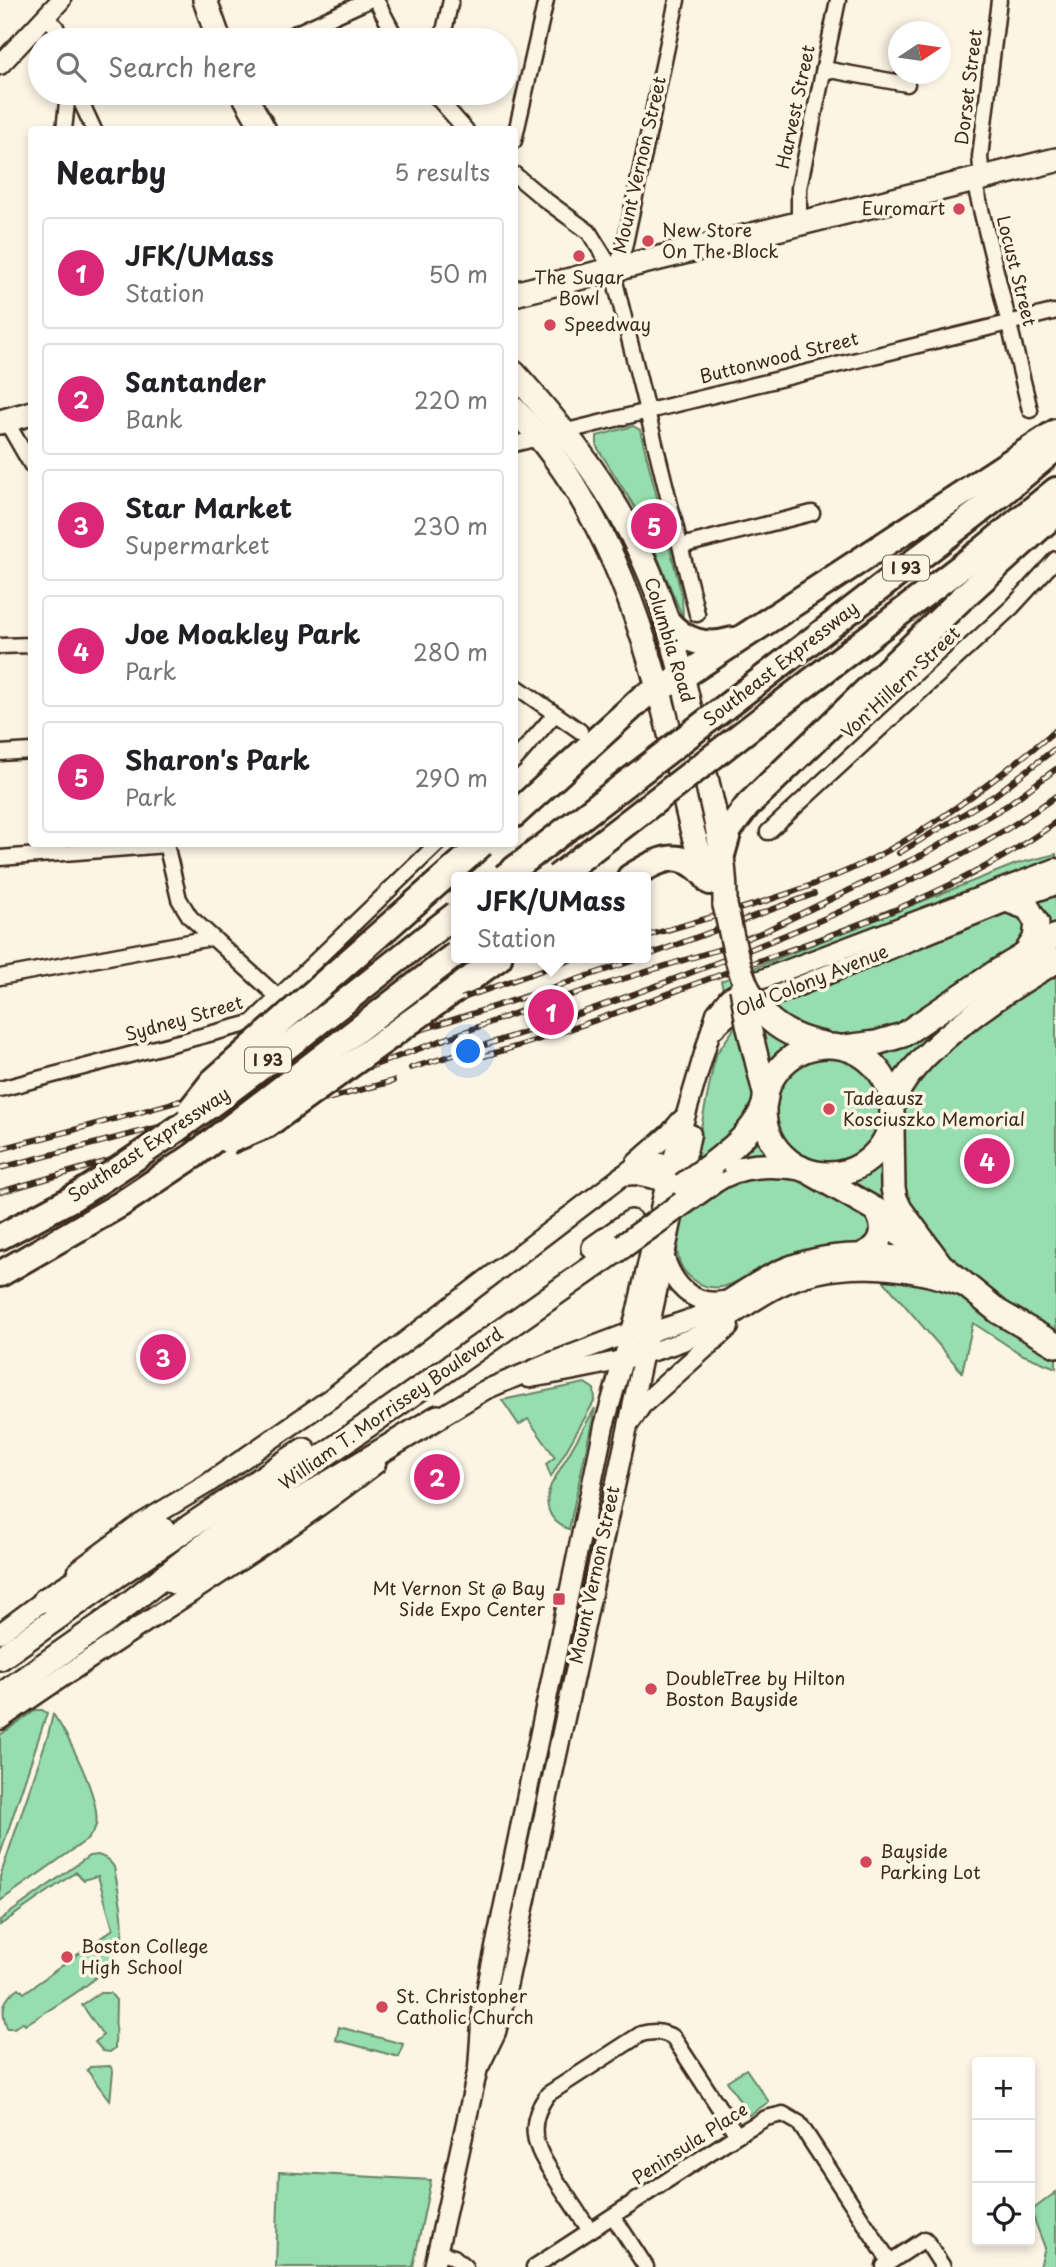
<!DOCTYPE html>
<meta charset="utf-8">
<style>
body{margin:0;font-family:"Playpen Sans",sans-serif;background:#f6f6f6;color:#202124}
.controls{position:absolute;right:21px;bottom:21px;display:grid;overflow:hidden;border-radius:7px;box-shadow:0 4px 10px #0003}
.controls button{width:63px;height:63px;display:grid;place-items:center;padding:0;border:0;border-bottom:2px solid #e0e0e0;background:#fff;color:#202124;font:35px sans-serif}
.compass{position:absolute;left:888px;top:21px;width:63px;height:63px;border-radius:50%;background:#fff;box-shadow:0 4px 10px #0003;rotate:77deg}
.you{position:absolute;left:469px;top:1052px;width:24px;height:24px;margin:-18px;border:5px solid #fff;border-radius:50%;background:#1a73e8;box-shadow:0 0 0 10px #1a73e833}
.badge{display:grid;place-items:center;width:46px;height:46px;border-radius:50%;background:#db2777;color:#fff;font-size:23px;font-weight:700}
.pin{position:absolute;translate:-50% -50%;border:4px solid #fff;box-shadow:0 2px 7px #0006}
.popup{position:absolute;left:451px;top:872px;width:200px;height:91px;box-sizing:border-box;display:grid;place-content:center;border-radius:7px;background:#fff;filter:drop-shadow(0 2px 5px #0005);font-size:23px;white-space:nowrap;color:#757577}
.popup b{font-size:26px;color:#202124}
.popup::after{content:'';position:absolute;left:50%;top:100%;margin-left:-14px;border:14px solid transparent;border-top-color:#fff}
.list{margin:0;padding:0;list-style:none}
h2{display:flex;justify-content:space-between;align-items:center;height:91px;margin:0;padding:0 28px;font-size:30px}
h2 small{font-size:23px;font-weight:400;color:#757577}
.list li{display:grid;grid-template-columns:46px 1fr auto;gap:21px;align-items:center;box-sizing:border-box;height:112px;margin:0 14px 14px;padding:0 14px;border:2px solid #e0e0e0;border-radius:7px}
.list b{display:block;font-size:26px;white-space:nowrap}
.list p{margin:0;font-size:23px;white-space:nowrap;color:#757577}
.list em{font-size:23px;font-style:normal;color:#757577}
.icon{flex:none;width:38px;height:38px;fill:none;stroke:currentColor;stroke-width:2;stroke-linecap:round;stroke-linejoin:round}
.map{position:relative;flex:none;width:1056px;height:2267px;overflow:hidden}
.search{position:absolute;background:#fff;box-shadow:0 4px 10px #0003;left:28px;top:28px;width:490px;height:77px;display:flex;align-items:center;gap:18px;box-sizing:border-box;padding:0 24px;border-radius:38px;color:#757577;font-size:26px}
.panel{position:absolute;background:#fff;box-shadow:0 4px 10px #0003;left:28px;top:126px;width:490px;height:721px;border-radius:7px}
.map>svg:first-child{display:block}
.green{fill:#96dead;stroke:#688466;stroke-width:2}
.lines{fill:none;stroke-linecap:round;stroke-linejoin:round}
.minor-casing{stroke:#3b2a1e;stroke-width:19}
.tertiary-casing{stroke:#3b2a1e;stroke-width:23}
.primary-casing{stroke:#3b2a1e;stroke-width:28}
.motorway-casing{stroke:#3b2a1e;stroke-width:30}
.minor{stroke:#fcf5e5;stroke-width:14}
.tertiary{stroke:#fcf5e5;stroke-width:18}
.primary{stroke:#fcf5e5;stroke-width:23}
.motorway{stroke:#fcf5e5;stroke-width:24}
.rail-casing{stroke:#3b2a1e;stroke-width:6}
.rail{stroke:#fcf5e5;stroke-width:3.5;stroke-dasharray:10;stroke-linecap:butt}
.primary-bridge-casing{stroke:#3b2a1e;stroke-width:28;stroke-linecap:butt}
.motorway-bridge-casing{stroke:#3b2a1e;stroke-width:30;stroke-linecap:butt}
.primary-bridge{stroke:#fcf5e5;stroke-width:23}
.motorway-bridge{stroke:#fcf5e5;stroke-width:24}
.poi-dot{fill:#d1495b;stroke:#fcf5e5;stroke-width:2.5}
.labels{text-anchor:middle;stroke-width:7;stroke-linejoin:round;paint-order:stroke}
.shield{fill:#fcf5e5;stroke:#75675a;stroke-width:2}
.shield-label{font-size:16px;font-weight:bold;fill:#3b2a1e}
.street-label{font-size:18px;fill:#3b2a1e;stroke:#fcf5e5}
.poi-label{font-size:18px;fill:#3b2a1e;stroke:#fcf5e5;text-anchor:start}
</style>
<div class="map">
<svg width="1056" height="2267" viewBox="0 0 1056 2267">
<rect width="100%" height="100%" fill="#fcf5e5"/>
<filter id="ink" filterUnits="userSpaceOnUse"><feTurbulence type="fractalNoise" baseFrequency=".0143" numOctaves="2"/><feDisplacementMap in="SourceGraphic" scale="14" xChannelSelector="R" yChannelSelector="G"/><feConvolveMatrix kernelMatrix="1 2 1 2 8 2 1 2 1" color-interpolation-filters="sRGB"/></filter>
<g filter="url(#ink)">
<g class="green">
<path d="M633,426L640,430L682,596L683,618L653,546L634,506L597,447V436Z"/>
<path d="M1056,854V1368L1021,1354L973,1323L962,1372L852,1244C826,1244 801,1249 777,1259C750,1270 723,1302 694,1280C682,1272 678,1262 677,1248L714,1062L717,1053L733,1030L721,981L1016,864Z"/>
<path d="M585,1383L594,1389L595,1400L551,1477L546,1464L555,1457L528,1419L519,1425L502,1400Z"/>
<path d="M595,1408L569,1529H568C548,1521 543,1504 551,1485Z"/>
<path d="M36,1710H42L47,1713L46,1716L0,1855V1735Z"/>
<path d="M53,1714C68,1735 101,1799 96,1825C95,1830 91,1834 88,1839L0,1901V1877L48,1735Z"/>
<path d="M98,1855L108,1859L114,1867C117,1885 125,1918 122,1936C116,1977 56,2004 25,2025L23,2022L14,2028H7C0,2010 3,1998 19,1988L24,1993L113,1929L98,1876L83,1880L76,1872L0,1925V1920L89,1856Z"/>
<path d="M100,1993H110L116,2000L115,2048L110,2052L103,2051L95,2042L103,2035L82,2005Z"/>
<path d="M339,2027L403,2044L399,2057L336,2040Z"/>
<path d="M110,2066L113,2071L110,2101L87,2070L90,2067Z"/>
<path d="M746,2069L769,2102L749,2115L727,2081Z"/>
<path d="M279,2172L431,2180L413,2267H276Z"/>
<path d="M1056,2192V2267H1040L1045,2248L1031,2211Z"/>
</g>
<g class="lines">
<g class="minor-casing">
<g id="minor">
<path d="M376,0L397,40"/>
<path d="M46,17L56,27L61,40"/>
<path d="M281,40L369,0"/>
<path d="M442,40L451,0"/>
<path d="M824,69L907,84"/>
<path d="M77,93L94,130"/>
<path d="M433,93L466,130"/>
<path d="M64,130L68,93"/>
<path d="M514,141L546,0"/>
<path d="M514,174L544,199L589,232L612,269L697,614"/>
<path d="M982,179L980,157L999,0"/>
<path d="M974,181L1030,410"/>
<path d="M799,223V188L838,0"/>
<path d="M612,269L618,262L624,248L677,0"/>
<path d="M6,421L32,466"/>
<path d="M514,444L1053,312"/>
<path d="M681,546L812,513"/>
<path d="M0,646L32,645"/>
<path d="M514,685L580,731"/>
<path d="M0,753L32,751"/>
<path d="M514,761L555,714"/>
<path d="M768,832L1012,607L1056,559"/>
<path d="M166,844L179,899L190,917L279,998"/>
<path d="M0,858L166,845"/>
<path d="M0,977L211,938"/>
<path d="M0,1089L251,1023L437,844"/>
<path d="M613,2216L646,2267"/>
<path d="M590,2230C579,2215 569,2199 559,2184C538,2152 522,2129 548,2094L641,2034C654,2031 661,2031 673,2037L737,2135"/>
<path d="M437,2252L454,2257L465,2267"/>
<path d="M884,2266L925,2239L943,2267"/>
<path d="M534,2267L737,2135L766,2118L783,2114L799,2123L890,2262"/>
</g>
</g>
<g class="tertiary-casing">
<g id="tertiary">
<path d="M0,65L61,0"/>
<path d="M710,1033L727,1017L742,1009L1009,901L1056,885"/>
<path d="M636,1163L669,1134L681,1120"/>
<path d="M621,1176L636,1175L676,1184"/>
<path d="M664,1255C672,1283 691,1306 723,1301"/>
<path d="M642,1336C662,1327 683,1323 703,1314C726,1303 746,1287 769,1275C817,1249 876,1249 928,1261"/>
<path d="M529,1378C585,1369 641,1358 694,1337C724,1324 748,1303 777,1288C833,1259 906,1266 964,1287"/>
<path d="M631,1421L642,1405L729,1327"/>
<path d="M429,1424L485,1390L549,1363L639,1329"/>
<path d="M78,1570L140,1524L207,1484L331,1398L634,1167L651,1161L679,1167"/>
<path d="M0,1633L55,1592"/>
<path d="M0,1720C124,1632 256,1557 376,1464"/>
<path d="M480,2065L496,2032L502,2010L691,1134"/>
<path d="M434,2267L478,2068L482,2010L604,1426L636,1314L666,1182L716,1013L729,997L752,983L1056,868"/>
</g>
</g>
<g class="primary-casing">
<g id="primary">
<path d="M205,0L219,40"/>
<path d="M243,93L264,130"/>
<path d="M514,294L1056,160"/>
<path d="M514,373C569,435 619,498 650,574C674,632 686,693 700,753C712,803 726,853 725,905"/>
<path d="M514,409C602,500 642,618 671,738C683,785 690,837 710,882"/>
<path d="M0,422L32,413"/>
<path d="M1009,901L1028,908L1037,923L1035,939L1025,954"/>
<path d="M764,1014C781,1032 801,1040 824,1044"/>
<path d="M748,1024L766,1097"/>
<circle cx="828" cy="1110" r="64"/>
<path d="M845,1047L876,1043L903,1035L996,972L1056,936"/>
<path d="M892,1106C907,1053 1009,988 1056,961"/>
<path d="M892,1127L893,1188L895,1198L900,1209L941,1265L999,1312L1056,1345"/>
<path d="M717,1160C737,1144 757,1127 765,1102"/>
<path d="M813,1174L876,1210L919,1253"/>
<path d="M714,1181C740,1163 771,1164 801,1168"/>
<path d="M594,1248L631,1222"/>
<path d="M864,1254C884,1245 887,1228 876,1210"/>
<path d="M174,1582L315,1491L438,1417"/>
<path d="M45,1600L162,1529"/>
<path d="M0,1658L116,1576L304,1450"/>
<path d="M0,1696L105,1622L285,1483L623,1246"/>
</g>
</g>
<g class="motorway-casing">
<g id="motorway">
<path d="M667,621C685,642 706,648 733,640"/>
<path d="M754,685L999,496L1056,448"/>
<path d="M768,714L980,552L1056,490"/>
<path d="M514,815L642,698L682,677L1056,432"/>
<path d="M722,855L729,830L748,805L960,600L1056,513"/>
<path d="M630,877C661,858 684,845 710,882"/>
<path d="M449,994L499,958"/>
<path d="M0,1237L73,1198"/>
<path d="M0,1274L121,1204L193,1156"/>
</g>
</g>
<use href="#minor" class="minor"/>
<use href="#tertiary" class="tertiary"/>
<use href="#primary" class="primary"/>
<use href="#motorway" class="motorway"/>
<g class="rail-casing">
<g id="rail">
<path d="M899,853L995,795L1056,748"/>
<path d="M646,936C714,916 783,899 849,870C923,837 994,781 1056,730"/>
<path d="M646,956L814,894"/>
<path d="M484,1056C566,1033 645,1002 725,973C837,933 958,894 1056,822"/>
<path d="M286,1061L576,958"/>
<path d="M411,1068C548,1027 685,978 816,922C902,885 980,852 1056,796"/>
<path d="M0,1149C216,1094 430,1030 641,958"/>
<path d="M0,1168L321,1085L532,1007L720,949L763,932L924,854L1006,806L1056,769"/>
<path d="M0,1192L269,1115L393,1081"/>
</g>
</g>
<use href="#rail" class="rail"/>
<g class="primary-bridge-casing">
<g id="primary-bridge">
<path d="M725,905C734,943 738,984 764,1014"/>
<path d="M742,988L748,1024"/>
<path d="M683,1185L717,1160"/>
<path d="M623,1246L714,1181"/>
</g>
</g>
<g class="motorway-bridge-casing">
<g id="motorway-bridge">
<path d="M504,877L754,685"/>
<path d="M557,877L768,714"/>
<path d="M191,1109L213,1081L482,844"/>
<path d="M229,1141L267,1125L449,994"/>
<path d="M193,1156L456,954"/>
<path d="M73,1198C209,1115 331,1011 456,914"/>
</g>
</g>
<use href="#primary-bridge" class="primary-bridge"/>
<use href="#motorway-bridge" class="motorway-bridge"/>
</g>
</g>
<g class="poi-dot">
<circle cx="959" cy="209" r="7"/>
<circle cx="648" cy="241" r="7"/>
<circle cx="579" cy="256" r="7"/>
<circle cx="550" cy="325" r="7"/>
<circle cx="829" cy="1109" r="7"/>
<rect x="552" y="1592" width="14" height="14" rx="3.5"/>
<circle cx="651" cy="1689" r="7"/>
<circle cx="866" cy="1862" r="7"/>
<circle cx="67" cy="1957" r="7"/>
<circle cx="382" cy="2007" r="7"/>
</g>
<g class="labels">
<g class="shield">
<rect x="883" y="555.5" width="46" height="25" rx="5"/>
<rect x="245" y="1047.5" width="46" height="25" rx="5"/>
</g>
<g class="shield-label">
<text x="906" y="574">I 93</text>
<text x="268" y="1066">I 93</text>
</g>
<g class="street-label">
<text transform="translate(969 87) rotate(-83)" y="6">Dorset Street</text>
<text transform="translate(796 107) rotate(-78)" y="6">Harvest Street</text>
<text transform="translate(640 165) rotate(-77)" y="6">Mount Vernon Street</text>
<text transform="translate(1016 271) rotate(76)" y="6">Locust Street</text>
<text transform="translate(779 358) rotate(-14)" y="6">Buttonwood Street</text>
<text transform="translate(669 640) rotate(73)" y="6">Columbia Road</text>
<text transform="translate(781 664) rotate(-38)" y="6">Southeast Expressway</text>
<text transform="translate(901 683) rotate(-43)" y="6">Von Hillern Street</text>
<text transform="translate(812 981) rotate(-22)" y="6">Old Colony Avenue</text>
<text transform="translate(184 1019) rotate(-16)" y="6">Sydney Street</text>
<text transform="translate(149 1145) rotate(-34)" y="6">Southeast Expressway</text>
<text transform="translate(391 1409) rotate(-35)" y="6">William T. Morrissey Boulevard</text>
<text transform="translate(595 1575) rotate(-78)" y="6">Mount Vernon Street</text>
<text transform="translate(690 2144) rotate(-33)" y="6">Peninsula Place</text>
</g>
<g class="poi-label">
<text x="945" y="215" text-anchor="end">Euromart</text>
<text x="662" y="237">New Store<tspan x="662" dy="21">On The Block</tspan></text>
<text x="579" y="284" text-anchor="middle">The Sugar<tspan x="579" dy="21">Bowl</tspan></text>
<text x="564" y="331">Speedway</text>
<text x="843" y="1105">Tadeausz<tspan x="843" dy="21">Kosciuszko Memorial</tspan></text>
<text x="545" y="1595" text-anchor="end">Mt Vernon St @ Bay<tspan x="545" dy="21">Side Expo Center</tspan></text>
<text x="665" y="1685">DoubleTree by Hilton<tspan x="665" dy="21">Boston Bayside</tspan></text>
<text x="880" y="1858">Bayside<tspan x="880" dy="21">Parking Lot</tspan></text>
<text x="81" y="1953">Boston College<tspan x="81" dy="21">High School</tspan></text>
<text x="396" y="2003">St. Christopher<tspan x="396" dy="21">Catholic Church</tspan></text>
</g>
</g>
</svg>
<div class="controls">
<button>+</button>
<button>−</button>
<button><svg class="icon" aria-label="locate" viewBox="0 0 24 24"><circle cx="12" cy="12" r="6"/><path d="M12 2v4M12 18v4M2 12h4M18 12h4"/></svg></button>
</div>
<svg class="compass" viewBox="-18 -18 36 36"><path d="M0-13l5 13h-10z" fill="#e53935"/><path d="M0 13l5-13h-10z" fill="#757577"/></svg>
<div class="you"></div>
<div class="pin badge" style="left:551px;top:1012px">1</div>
<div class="popup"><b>JFK/UMass</b>Station</div>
<div class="pin badge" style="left:437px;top:1477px">2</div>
<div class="pin badge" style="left:163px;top:1357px">3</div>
<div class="pin badge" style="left:987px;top:1161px">4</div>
<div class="pin badge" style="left:654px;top:526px">5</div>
<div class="search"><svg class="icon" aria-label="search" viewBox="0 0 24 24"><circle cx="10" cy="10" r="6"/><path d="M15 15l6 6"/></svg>Search here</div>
<section class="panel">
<h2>Nearby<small>5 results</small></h2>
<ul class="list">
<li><span class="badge">1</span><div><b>JFK/UMass</b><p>Station</p></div><em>50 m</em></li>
<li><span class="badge">2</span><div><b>Santander</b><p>Bank</p></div><em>220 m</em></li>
<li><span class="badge">3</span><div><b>Star Market</b><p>Supermarket</p></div><em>230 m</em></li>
<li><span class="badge">4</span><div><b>Joe Moakley Park</b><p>Park</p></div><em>280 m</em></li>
<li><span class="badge">5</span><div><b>Sharon's Park</b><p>Park</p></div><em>290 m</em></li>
</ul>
</section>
</div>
